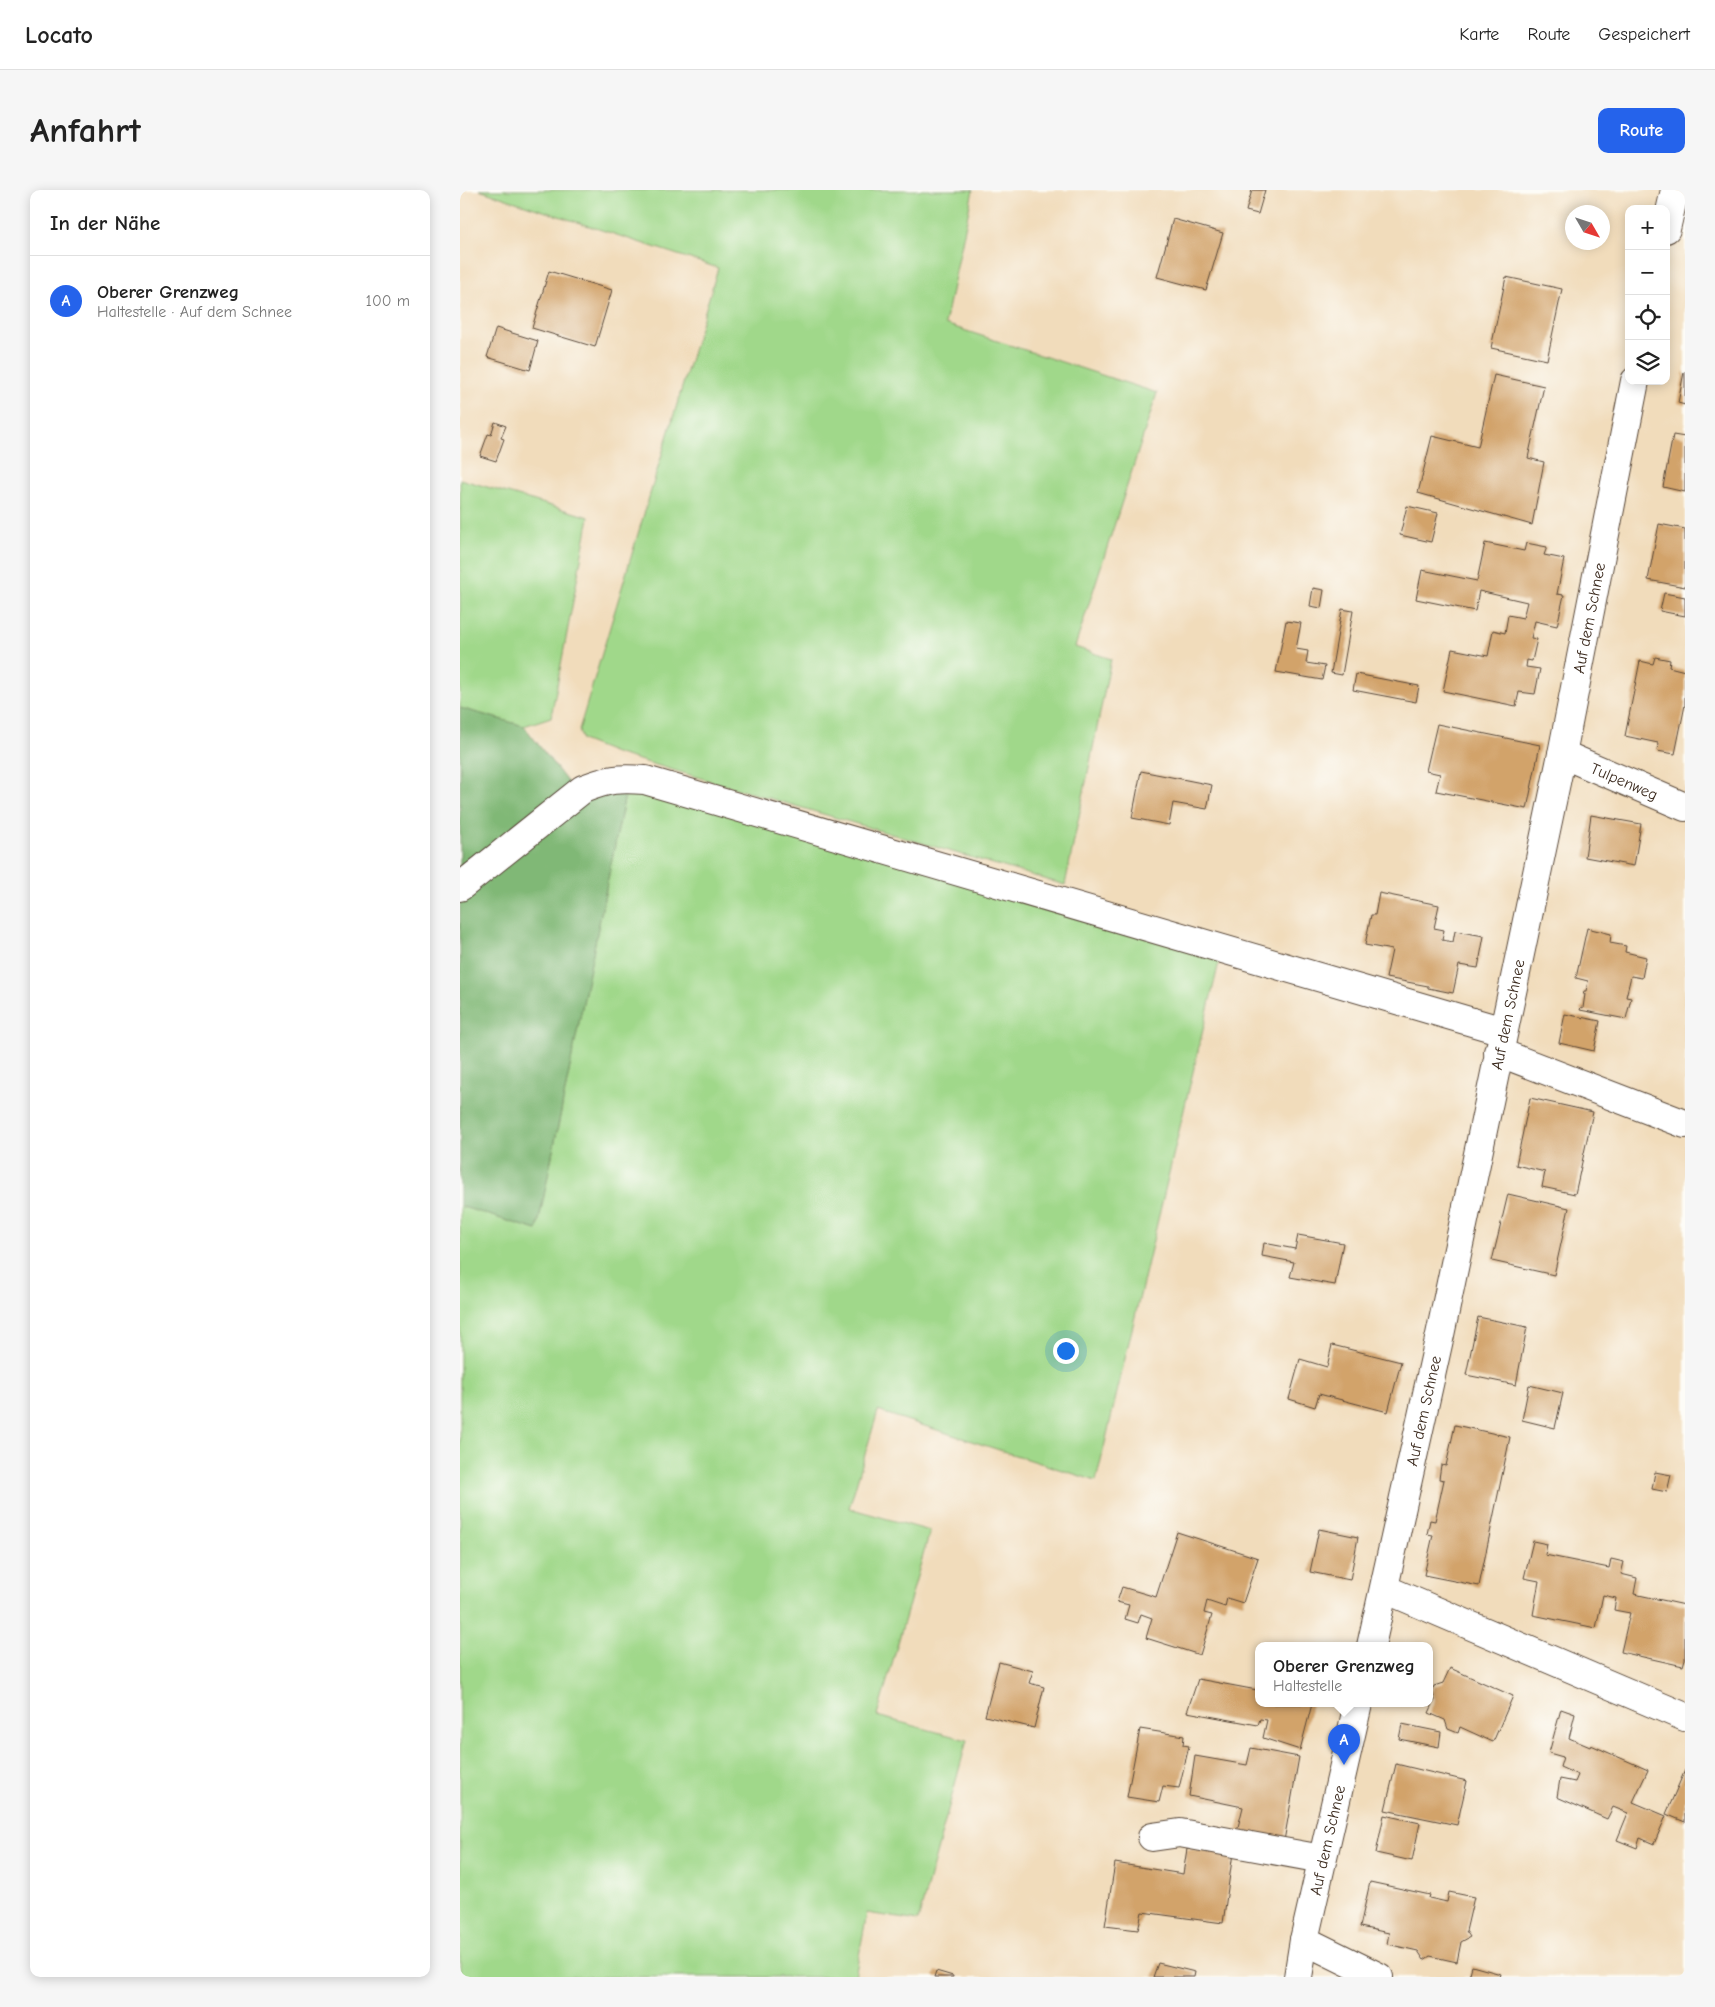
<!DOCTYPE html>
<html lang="de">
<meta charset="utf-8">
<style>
body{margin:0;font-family:"Comic Neue",sans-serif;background:#f6f6f6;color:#222}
.controls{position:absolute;right:15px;top:15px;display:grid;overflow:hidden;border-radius:10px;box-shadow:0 2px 12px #0003}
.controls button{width:45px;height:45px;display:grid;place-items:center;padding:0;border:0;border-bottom:1px solid #e0e0e0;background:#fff;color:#222;font:25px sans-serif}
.compass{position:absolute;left:1105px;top:15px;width:45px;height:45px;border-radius:50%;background:#fff;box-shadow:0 2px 12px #0003;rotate:129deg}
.you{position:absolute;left:605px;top:1160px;width:18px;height:18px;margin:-12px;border:4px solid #fff;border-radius:50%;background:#1a73e8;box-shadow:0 0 0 8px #1a73e833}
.badge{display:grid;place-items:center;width:32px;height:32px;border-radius:50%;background:#2563eb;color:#fff;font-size:16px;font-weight:700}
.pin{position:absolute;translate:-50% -41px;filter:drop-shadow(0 1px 2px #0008)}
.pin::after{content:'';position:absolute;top:26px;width:18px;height:15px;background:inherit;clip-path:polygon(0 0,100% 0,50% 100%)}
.popup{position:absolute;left:795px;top:1452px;width:178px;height:65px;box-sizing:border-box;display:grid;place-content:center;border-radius:10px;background:#fff;filter:drop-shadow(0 1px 4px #0005);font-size:16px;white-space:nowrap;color:#767676}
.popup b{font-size:19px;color:#222}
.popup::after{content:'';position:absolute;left:50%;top:100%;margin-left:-10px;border:10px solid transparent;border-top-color:#fff}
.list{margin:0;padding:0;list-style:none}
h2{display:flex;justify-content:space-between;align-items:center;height:65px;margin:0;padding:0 20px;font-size:21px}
h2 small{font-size:16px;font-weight:400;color:#767676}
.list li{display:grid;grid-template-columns:32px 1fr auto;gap:15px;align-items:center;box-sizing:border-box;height:90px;padding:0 20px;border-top:1px solid #e0e0e0}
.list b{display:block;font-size:19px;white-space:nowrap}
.list p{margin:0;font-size:16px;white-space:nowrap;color:#767676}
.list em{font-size:16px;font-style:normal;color:#767676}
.icon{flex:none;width:28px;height:28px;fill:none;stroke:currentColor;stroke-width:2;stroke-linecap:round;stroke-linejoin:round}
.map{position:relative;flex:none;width:1225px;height:1787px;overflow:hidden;border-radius:10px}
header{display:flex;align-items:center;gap:30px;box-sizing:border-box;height:70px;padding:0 25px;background:#fff;border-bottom:1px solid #e0e0e0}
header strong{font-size:24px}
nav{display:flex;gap:28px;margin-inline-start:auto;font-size:18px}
.intro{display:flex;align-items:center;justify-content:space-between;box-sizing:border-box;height:120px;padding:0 30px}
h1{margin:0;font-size:35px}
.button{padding:12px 22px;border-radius:10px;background:#2563eb;color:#fff;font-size:18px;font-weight:700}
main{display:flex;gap:30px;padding:0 30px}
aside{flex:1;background:#fff;border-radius:10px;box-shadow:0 2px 12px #0003}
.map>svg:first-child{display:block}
.green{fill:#a0d88a;stroke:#6e8154}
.forest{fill:#80b876;stroke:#5e714a}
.building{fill:#d2a36a}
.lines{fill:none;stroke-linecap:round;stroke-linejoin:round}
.minor-casing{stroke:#564536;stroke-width:30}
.minor{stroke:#fff;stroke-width:28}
.labels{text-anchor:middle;stroke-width:4;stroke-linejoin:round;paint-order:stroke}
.street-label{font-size:16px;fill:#3b2a1e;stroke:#fdfcf7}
</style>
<header>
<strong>Locato</strong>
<nav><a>Karte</a><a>Route</a><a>Gespeichert</a></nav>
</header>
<div class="intro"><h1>Anfahrt</h1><a class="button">Route</a></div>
<main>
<aside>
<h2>In der Nähe<small></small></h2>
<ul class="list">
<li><span class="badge">A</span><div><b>Oberer Grenzweg</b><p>Haltestelle · Auf dem Schnee</p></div><em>100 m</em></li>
</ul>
</aside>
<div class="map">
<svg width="1225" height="1787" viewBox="0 0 1225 1787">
<rect width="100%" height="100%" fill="#fdfcf7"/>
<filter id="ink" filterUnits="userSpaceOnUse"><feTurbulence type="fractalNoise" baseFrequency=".02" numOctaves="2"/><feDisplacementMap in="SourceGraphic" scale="10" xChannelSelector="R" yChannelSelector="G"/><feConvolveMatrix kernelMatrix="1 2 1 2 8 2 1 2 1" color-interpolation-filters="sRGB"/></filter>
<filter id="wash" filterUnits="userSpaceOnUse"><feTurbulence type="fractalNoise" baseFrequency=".0096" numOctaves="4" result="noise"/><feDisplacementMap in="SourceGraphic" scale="20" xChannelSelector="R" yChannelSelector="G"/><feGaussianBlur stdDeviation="1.12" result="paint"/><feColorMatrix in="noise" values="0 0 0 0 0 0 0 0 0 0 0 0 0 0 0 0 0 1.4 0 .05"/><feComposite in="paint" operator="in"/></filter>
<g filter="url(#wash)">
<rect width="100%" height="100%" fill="#f1dcbb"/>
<g class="green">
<path d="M19,0H513L485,134L697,203L615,457L651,469L605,695L155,563L122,550L119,540L258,78Z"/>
<path d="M0,289L129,327L91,527L64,536L0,518Z"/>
<path d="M168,590L760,768L636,1291L418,1221L389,1318L470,1341L417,1526L507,1550L458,1731L407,1723L395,1787H0V1016L77,1040Z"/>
</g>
<path class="forest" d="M0,518L64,536L122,611L168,590L77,1040L0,1016Z"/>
<g id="blocks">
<g class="building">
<path d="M792,0H805L798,24L786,21Z"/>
<path d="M713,29L763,43L746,100L697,87Z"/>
<path d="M89,81L152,100L135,157L72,138Z"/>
<path d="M1046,87L1102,99L1087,170L1031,158Z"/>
<path d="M36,138L78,151L70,180L27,167Z"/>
<path d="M1224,182H1225V215L1218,213Z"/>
<path d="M1034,185L1084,196L1068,268L1084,272L1072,335L958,303L972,246L1018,257Z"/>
<path d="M35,232L46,236L41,248L44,249L36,271L20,266L28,244L31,245Z"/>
<path d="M1213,245L1225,247V302L1203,297Z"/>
<path d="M947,316L978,323L971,352L940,345Z"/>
<path d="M1199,334L1225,339V397L1188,390Z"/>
<path d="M1025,353L1064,361L1066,353L1087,357L1084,365L1104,369L1097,404L1104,405L1097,436L1075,431L1071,448L1077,449L1072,471L1067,470L1066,477L1080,479L1075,504L1059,502L1056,516L983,501L992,459L1028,466L1033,440L1045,443L1048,425L1063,428L1067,412L1019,401L1015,421L956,409L962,380L1017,391Z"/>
<path d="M853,398L864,400L861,418L850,416Z"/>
<path d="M1204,403L1225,407V426L1200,421Z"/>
<path d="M882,419L893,421L882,485L871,483Z"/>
<path d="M826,431L841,433L836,459L848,461L846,473L865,476L862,490L816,482Z"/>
<path d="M1195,467L1210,470L1209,477L1225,481V515L1215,564L1197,561L1198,553L1165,546L1180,471L1193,474Z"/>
<path d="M896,484L959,496L956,512L893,500Z"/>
<path d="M977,534L1080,555L1067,619L976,601L980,584L966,581Z"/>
<path d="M681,581L752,595L747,619L713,613L709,635L672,628Z"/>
<path d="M1131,625L1181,634L1174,676L1125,667Z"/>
<path d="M919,703L979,715L974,738L984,740L982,750L993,752L995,741L1024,746L1018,778L999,775L993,803L968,798V796L926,788L932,760L905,755L911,725H915Z"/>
<path d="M1127,738L1151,744L1150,753L1166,756L1165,762L1186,767L1182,788L1171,786L1166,807L1171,808L1166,829L1120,820L1121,817L1123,818L1125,804H1123L1124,801H1126L1128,791L1116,788Z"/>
<path d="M1105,824L1140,831L1134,861L1099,853Z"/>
<path d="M1070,908L1133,922L1115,1004L1082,997L1085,982L1056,975Z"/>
<path d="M1048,1004L1109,1018L1094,1085L1032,1071Z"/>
<path d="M838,1045L883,1053L875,1095L830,1087L834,1072L802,1066L804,1053L835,1059Z"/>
<path d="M1018,1127L1067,1137L1056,1195L1006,1185Z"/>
<path d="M872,1155L941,1172L928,1222L859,1204L855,1217L829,1209L840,1169L867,1177Z"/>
<path d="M1069,1195L1103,1203L1095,1238L1062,1230Z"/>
<path d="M995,1235L1050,1247L1019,1396L964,1385L973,1345L967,1344L970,1330L975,1331L984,1290L979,1289L981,1275L986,1276Z"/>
<path d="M1195,1282L1211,1285L1207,1302L1192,1299Z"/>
<path d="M859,1339L898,1347L890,1390L850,1382Z"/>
<path d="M717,1342L798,1368L783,1413L767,1408L765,1417L747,1411L744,1423L752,1425L740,1465L686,1448L692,1428L681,1424L678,1433L665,1429L669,1415L657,1412L662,1397L696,1407Z"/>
<path d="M1073,1351L1087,1354L1085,1365L1149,1378L1151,1369L1164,1372L1161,1384L1177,1388L1174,1404L1225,1415V1469L1223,1476L1161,1462L1170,1423L1154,1420L1156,1408L1143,1405L1136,1438L1073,1425L1079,1391L1064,1388Z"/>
<path d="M539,1472L573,1481L569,1493L584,1497L574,1538L525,1526Z"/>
<path d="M990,1478L1053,1506L1033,1552L1000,1537L998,1543L988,1539L985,1530L969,1523L975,1510L972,1501L974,1496L983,1493Z"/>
<path d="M738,1489L797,1500L799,1495V1514H852L840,1560L803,1548L807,1530L800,1529L798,1535L727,1522Z"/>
<path d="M1101,1519L1115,1524L1109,1548L1130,1557L1131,1555L1188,1580L1173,1612L1206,1626L1194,1654L1180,1648L1177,1658L1157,1650L1168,1623L1153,1617L1147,1629L1097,1607L1100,1589L1115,1592L1118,1585L1100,1577L1103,1567L1089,1563Z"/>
<path d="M942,1534L981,1542L979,1557L939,1549Z"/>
<path d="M680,1539L724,1546L723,1555L729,1556L719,1598L703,1596L699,1612L667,1607Z"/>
<path d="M791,1558L839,1567L824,1651L777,1641L783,1617L729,1606L735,1566L787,1575Z"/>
<path d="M936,1574L1007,1591L997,1635L925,1620Z"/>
<path d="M1225,1580V1632L1206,1624Z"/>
<path d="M924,1625L960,1633L952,1671L916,1663Z"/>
<path d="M727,1659L773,1663L763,1733L682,1722L678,1740L645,1736L655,1673L723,1684Z"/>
<path d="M910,1692L970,1705L969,1708L987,1712L989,1702L1014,1707L1006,1741L1010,1747L1001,1752L997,1772L970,1766L964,1770L958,1761L927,1754L929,1743L900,1737Z"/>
<path d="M698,1773L735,1782L734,1787H693Z"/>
<path d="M1012,1776L1041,1784L1040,1787H1009Z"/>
<path d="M476,1781L493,1786V1787H474Z"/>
</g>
</g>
</g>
<g filter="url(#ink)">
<use href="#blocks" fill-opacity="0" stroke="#564536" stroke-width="1"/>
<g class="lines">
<g class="minor-casing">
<g id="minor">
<path d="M1206,39L1215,0"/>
<path id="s1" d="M1102,564L1225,617"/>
<path d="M0,697L123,599C149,589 158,588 185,590L1043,841"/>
<path d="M1038,862L1225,934"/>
<path d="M925,1399L1225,1527"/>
<path id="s2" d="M911,1456L980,1145L1102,564L1175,191"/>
<path d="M692,1647L720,1643L862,1669"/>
<path d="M844,1750L919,1787"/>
<path id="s3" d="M838,1787L844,1750L898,1514"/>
</g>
</g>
<use href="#minor" class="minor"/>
</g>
</g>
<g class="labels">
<g class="street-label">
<text dy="6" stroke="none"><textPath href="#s2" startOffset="1051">Auf dem Schnee</textPath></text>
<text dy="6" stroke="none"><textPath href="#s1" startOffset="68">Tulpenweg</textPath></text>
<text dy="6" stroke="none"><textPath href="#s2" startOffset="646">Auf dem Schnee</textPath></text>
<text dy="6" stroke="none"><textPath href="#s2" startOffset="241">Auf dem Schnee</textPath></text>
<text dy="6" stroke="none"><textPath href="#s3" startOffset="140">Auf dem Schnee</textPath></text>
</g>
</g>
</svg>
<div class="controls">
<button>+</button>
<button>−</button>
<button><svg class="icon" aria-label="locate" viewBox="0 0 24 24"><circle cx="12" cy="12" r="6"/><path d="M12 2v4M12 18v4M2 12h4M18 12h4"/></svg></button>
<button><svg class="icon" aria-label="layers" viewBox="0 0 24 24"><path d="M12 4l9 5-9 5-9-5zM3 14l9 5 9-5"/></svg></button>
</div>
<svg class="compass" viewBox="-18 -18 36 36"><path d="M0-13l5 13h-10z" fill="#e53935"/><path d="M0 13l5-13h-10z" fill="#767676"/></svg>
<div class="you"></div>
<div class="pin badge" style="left:884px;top:1575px">A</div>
<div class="popup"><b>Oberer Grenzweg</b>Haltestelle</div>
</div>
</main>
